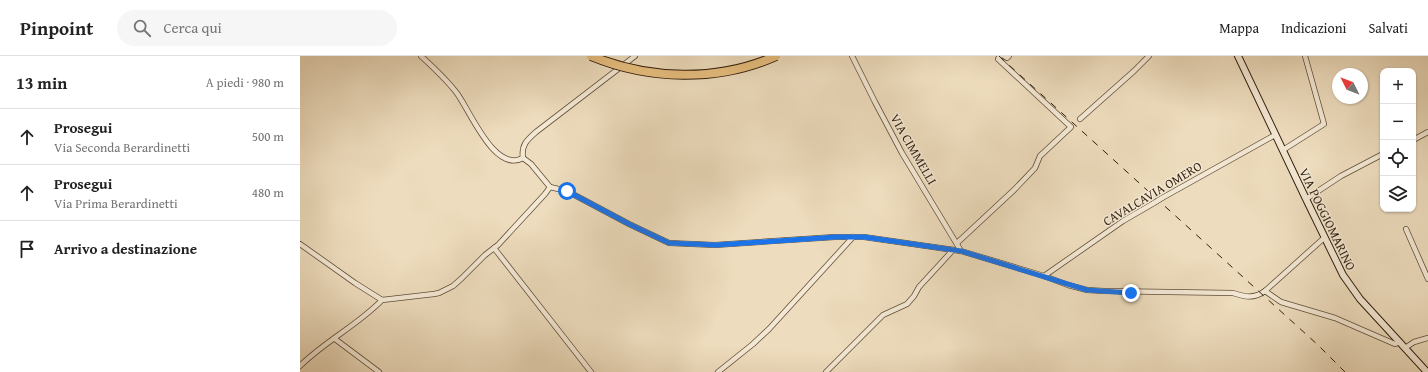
<!DOCTYPE html>
<html lang="it">
<meta charset="utf-8">
<style>
body{margin:0;font-family:"Gentium Book Plus",serif;background:#f6f6f6;color:#222}
.controls{position:absolute;right:12px;top:12px;display:grid;overflow:hidden;border-radius:8px;box-shadow:0 1px 3px #0004}
.controls button{width:36px;height:36px;display:grid;place-items:center;padding:0;border:0;border-bottom:1px solid #e0e0e0;background:#fff;color:#222;font:20px sans-serif}
.compass{position:absolute;left:1032px;top:12px;width:36px;height:36px;border-radius:50%;background:#fff;box-shadow:0 1px 3px #0004;rotate:312deg}
.stop{position:absolute;width:12px;height:12px;margin:-9px;border:3px solid #1a73e8;border-radius:50%;background:#fff}
.stop.end{background:#1a73e8;border-color:#fff;box-shadow:0 1px 4px #0008}
.list{margin:0;padding:0;list-style:none}
h2{display:flex;justify-content:space-between;align-items:center;height:52px;margin:0;padding:0 16px;font-size:17px}
h2 small{font-size:13px;font-weight:400;color:#767676}
.list li{display:grid;grid-template-columns:26px 1fr auto;gap:12px;align-items:center;box-sizing:border-box;height:56px;padding:0 16px;border-top:1px solid #e0e0e0}
.list b{display:block;font-size:15px;white-space:nowrap}
.list p{margin:0;font-size:13px;white-space:nowrap;color:#767676}
.list em{font-size:13px;font-style:normal;color:#767676}
.icon{flex:none;width:22px;height:22px;fill:none;stroke:currentColor;stroke-width:2;stroke-linecap:round;stroke-linejoin:round}
.map{position:relative;flex:none;width:1128px;height:316px;overflow:hidden}
header{display:flex;align-items:center;gap:24px;box-sizing:border-box;height:56px;padding:0 20px;background:#fff;border-bottom:1px solid #e0e0e0}
header strong{font-size:19px}
nav{display:flex;gap:22px;margin-inline-start:auto;font-size:14px}
.search{width:280px;height:36px;background:#f6f6f6;display:flex;align-items:center;gap:10px;box-sizing:border-box;padding:0 14px;border-radius:22px;color:#767676;font-size:15px}
main{display:flex}
aside{flex:1;background:#fff}
.map>svg:first-child{display:block}
.lines{fill:none;stroke-linecap:round;stroke-linejoin:round}
.street-casing{stroke:#614e39;stroke-width:6}
.secondary-casing{stroke:#321e0d;stroke-width:8}
.street{stroke:#f3e8d4;stroke-width:4.5}
.secondary{stroke:#f3e8d4;stroke-width:6}
.rail{stroke:#321e0d;stroke-width:1;stroke-dasharray:7 7;stroke-linecap:butt}
.street-bridge-casing{stroke:#614e39;stroke-width:6;stroke-linecap:butt}
.highway-bridge-casing{stroke:#321e0d;stroke-width:10;stroke-linecap:butt}
.street-bridge{stroke:#f3e8d4;stroke-width:4.5}
.highway-bridge{stroke:#e6be7e;stroke-width:8}
.route{stroke:#1a73e8;stroke-width:5}
.labels{text-anchor:middle;stroke-width:3;stroke-linejoin:round;paint-order:stroke}
.street-label{font-size:13px;fill:#321e0d;stroke:#f3e8d4}
</style>
<header>
<strong>Pinpoint</strong>
<div class="search"><svg class="icon" aria-label="search" viewBox="0 0 24 24"><circle cx="10" cy="10" r="6"/><path d="M15 15l6 6"/></svg>Cerca qui</div>
<nav><a>Mappa</a><a>Indicazioni</a><a>Salvati</a></nav>
</header>
<main>
<aside>
<h2>13 min<small>A piedi · 980 m</small></h2>
<ul class="list">
<li><svg class="icon" aria-label="ahead" viewBox="0 0 24 24"><path d="M12 20V5M6 11l6-6 6 6"/></svg><div><b>Prosegui</b><p>Via Seconda Berardinetti</p></div><em>500 m</em></li>
<li><svg class="icon" aria-label="ahead" viewBox="0 0 24 24"><path d="M12 20V5M6 11l6-6 6 6"/></svg><div><b>Prosegui</b><p>Via Prima Berardinetti</p></div><em>480 m</em></li>
<li><svg class="icon" aria-label="arrive" viewBox="0 0 24 24"><path d="M6 21V4h12l-3 4 3 4H6"/></svg><div><b>Arrivo a destinazione</b></div></li>
</ul>
</aside>
<div class="map">
<svg width="1128" height="316" viewBox="0 0 1128 316">
<rect width="100%" height="100%" fill="#eddcbd"/>
<filter id="stains"><feTurbulence type="fractalNoise" baseFrequency=".005" numOctaves="4"/><feColorMatrix values="0 0 0 0 .2 0 0 0 0 .09 0 0 0 0 .02 0 0 0 .5 -.17"/></filter>
<radialGradient id="worn" r=".72"><stop offset=".6" stop-color="#630" stop-opacity="0"/><stop offset="1" stop-color="#630" stop-opacity=".3"/></radialGradient>
<g class="lines">
<g class="street-casing">
<g id="street">
<path d="M121,0C133,11 146,23 156,36C169,52 194,118 223,102"/>
<path d="M552,0L575,46L602,97L661,195"/>
<path d="M704,0L707,2L709,0"/>
<path d="M780,63L834,15L849,0"/>
<path d="M1113,84L1128,76"/>
<path d="M983,94L1024,68L1005,0"/>
<path d="M250,131L267,135L329,168L369,187L415,189L535,181H564L661,195L744,220L768,229L787,234L804,235L933,237C945,241 954,243 965,235L1024,182"/>
<path d="M250,131L231,108L223,102C221,89 227,84 236,76L335,0"/>
<path d="M862,142L975,79"/>
<path d="M1006,143L1041,120L1083,98"/>
<path d="M1106,173L1128,223"/>
<path d="M657,187L714,134L735,112L740,100L771,71L698,3L700,0"/>
<path d="M0,188L55,227L82,244L134,238L139,237L153,230L162,222L185,199L198,189L245,138L250,131"/>
<path d="M194,192L291,316"/>
<path d="M744,220L823,165L854,147"/>
<path d="M965,235L981,246L1035,262L1088,285L1095,288L1100,286"/>
<path d="M35,283L79,316"/>
<path d="M1105,292L1114,286L1128,282"/>
<path d="M0,310C25,285 58,269 82,244"/>
<path d="M418,316L453,288L469,273L553,181"/>
<path d="M526,316L583,259L607,248L614,240L619,231L653,194"/>
</g>
</g>
<g class="secondary-casing">
<path id="secondary" d="M938,0L1006,143L1043,219L1060,243L1127,316"/>
</g>
<use href="#street" class="street"/>
<use href="#secondary" class="secondary"/>
<path class="rail" d="M699,0L1018,289L1045,316"/>
<g class="street-bridge-casing">
<path id="street-bridge" d="M854,147L862,142"/>
</g>
<g class="highway-bridge-casing">
<path id="highway-bridge" d="M291,0C349,24 418,26 476,0"/>
</g>
<use href="#street-bridge" class="street-bridge"/>
<use href="#highway-bridge" class="highway-bridge"/>
</g>
<g class="lines">
<path class="route" d="M267,135L329,168L369,187L416,189L535,181H564L661,195L787,234L831,237"/>
</g>
<g class="labels">
<g class="street-label">
<text transform="translate(614 93) rotate(60)" y="5">VIA CIMMELLI</text>
<text transform="translate(852 137) rotate(-31)" y="5">CAVALCAVIA OMERO</text>
<text transform="translate(1028 163) rotate(64)" y="5">VIA POGGIOMARINO</text>
</g>
</g>
<rect width="100%" height="100%" filter="url(#stains)"/>
<rect width="100%" height="100%" fill="url(#worn)"/>
</svg>
<div class="controls">
<button>+</button>
<button>−</button>
<button><svg class="icon" aria-label="locate" viewBox="0 0 24 24"><circle cx="12" cy="12" r="6"/><path d="M12 2v4M12 18v4M2 12h4M18 12h4"/></svg></button>
<button><svg class="icon" aria-label="layers" viewBox="0 0 24 24"><path d="M12 4l9 5-9 5-9-5zM3 14l9 5 9-5"/></svg></button>
</div>
<svg class="compass" viewBox="-18 -18 36 36"><path d="M0-13l5 13h-10z" fill="#e53935"/><path d="M0 13l5-13h-10z" fill="#767676"/></svg>
<div class="stop" style="left:267px;top:135px"></div>
<div class="stop end" style="left:831px;top:237px"></div>
</div>
</main>
